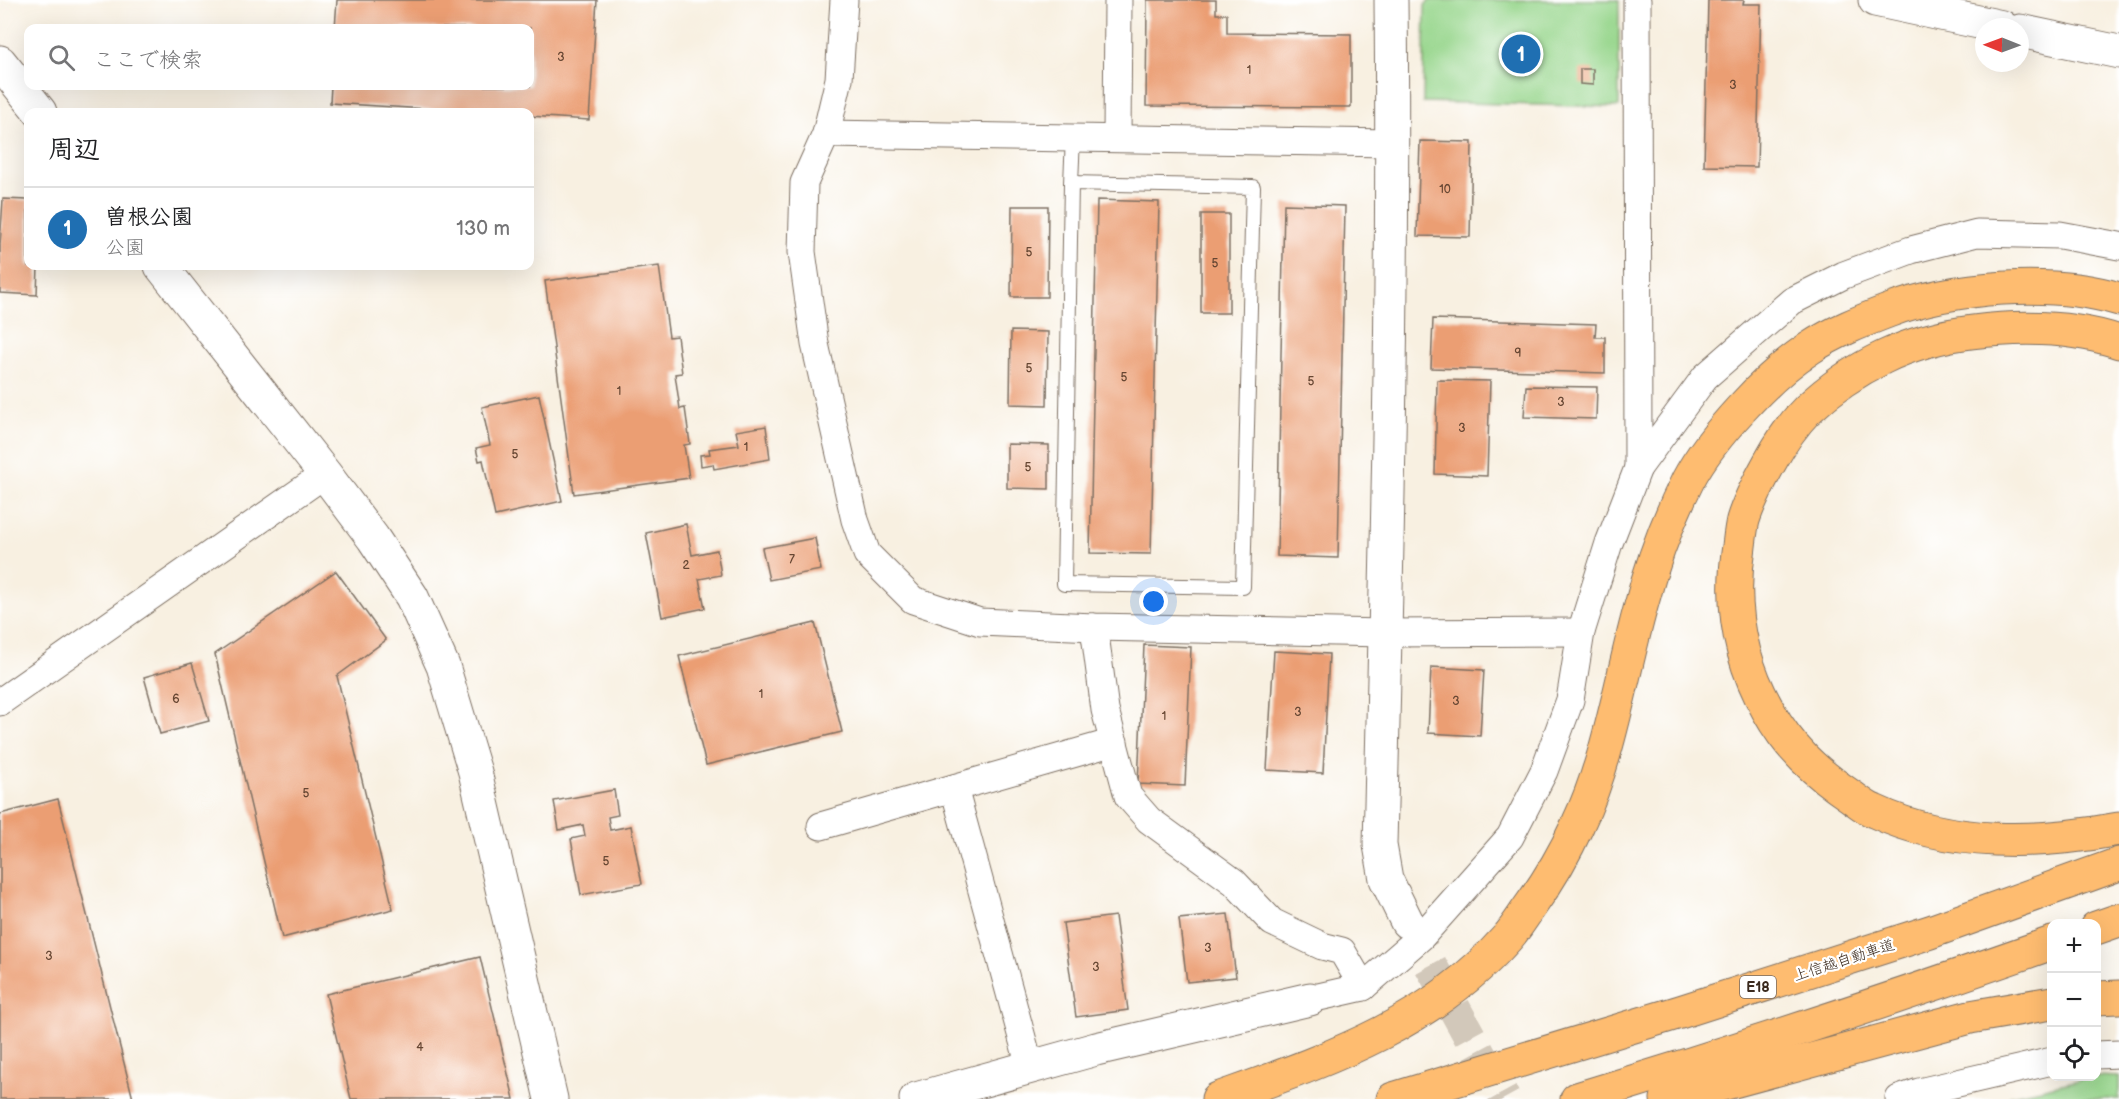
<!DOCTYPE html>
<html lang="ja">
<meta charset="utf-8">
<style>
body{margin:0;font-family:"Balsamiq Sans","Klee One",sans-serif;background:#f2f2f2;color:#202124}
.controls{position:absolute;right:18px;bottom:18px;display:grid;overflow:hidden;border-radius:12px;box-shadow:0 6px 24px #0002}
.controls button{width:54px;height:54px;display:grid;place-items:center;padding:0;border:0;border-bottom:2px solid #e0e0e0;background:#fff;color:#202124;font:30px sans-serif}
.compass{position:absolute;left:1975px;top:18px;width:54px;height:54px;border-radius:50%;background:#fff;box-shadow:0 6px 24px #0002;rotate:271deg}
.you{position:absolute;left:1154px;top:602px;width:21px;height:21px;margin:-15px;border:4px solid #fff;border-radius:50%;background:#1a73e8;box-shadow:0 0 0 9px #1a73e833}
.badge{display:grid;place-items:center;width:39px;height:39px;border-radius:50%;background:#1f6fb2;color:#fff;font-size:20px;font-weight:700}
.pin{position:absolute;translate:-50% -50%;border:3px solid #fff;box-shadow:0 2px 6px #0006}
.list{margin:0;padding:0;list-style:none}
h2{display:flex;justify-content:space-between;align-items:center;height:78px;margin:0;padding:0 24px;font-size:26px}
h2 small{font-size:20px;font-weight:400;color:#757577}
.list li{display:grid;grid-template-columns:39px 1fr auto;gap:18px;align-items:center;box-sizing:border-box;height:84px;padding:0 24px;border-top:2px solid #e0e0e0}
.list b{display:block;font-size:22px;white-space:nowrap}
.list p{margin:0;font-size:20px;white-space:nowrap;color:#757577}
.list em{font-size:20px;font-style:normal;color:#757577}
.icon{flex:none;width:33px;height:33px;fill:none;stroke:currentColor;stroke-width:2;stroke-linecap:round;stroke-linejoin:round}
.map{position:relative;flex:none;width:2119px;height:1099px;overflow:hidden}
.search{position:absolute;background:#fff;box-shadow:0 6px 24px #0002;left:24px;top:24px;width:510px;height:66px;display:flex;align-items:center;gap:15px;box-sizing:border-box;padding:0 21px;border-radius:12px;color:#757577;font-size:22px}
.panel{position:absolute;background:#fff;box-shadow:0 6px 24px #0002;left:24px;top:108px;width:510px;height:162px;border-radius:12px}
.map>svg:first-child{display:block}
.green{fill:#97d68c;stroke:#698055;stroke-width:1.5}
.building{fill:#eb9e73}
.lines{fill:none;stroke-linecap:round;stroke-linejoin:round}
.tertiary-tunnel{stroke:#d2c8ba;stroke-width:33;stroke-dasharray:33 16;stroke-linecap:butt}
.service-casing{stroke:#7d6f62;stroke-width:16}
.minor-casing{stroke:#7d6f62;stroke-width:29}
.tertiary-casing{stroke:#7d6f62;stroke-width:35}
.motorway-casing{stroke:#7d6f62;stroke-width:35}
.service{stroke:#fff;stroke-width:14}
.minor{stroke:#fff;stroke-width:27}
.tertiary{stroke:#fff;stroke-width:33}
.motorway{stroke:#febc70;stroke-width:33}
.labels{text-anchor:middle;stroke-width:4.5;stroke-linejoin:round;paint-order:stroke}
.number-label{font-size:12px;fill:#674733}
.shield{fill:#fff;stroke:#766a62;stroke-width:1.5}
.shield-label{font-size:14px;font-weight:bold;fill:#3b2a1e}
.street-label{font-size:15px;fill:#3b2a1e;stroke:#fff}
</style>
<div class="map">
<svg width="2119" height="1099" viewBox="0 0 2119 1099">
<rect width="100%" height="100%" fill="#fff"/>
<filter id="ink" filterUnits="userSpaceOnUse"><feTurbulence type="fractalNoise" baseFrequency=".0167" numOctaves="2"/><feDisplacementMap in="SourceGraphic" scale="12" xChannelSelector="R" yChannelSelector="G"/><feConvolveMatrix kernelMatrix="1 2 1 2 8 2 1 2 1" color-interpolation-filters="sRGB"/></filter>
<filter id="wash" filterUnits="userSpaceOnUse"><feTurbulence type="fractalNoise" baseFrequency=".008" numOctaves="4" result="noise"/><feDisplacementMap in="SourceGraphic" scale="24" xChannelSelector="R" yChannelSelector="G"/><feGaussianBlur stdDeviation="1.35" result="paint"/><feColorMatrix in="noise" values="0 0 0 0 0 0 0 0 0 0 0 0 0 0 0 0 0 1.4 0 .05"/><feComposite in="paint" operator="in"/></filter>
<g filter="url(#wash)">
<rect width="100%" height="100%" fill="#f8f0e1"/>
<g class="green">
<path d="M1430,0H1619V107L1423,102L1425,5Z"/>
<path d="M2097,1076L2119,1077V1099H2013L2010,1096Z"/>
</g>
<g id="blocks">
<g class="building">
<path d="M337,0H597L589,120L530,116V112H474L330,103L331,86H530V28H335Z"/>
<path d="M1147,0H1216V14H1227V33L1351,34V107L1146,106Z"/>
<path d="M1708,0H1744L1743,4H1761L1757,167L1704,166Z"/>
<path d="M1580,69H1593V85L1580,84Z"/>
<path d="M1420,141L1472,142L1470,237L1417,236Z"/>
<path d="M3,199L28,200V266H38L37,295L0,293V245Z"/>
<path d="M1097,200L1159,202L1151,554L1090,553Z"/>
<path d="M1284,204L1345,206L1338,558L1277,556Z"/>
<path d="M1012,206H1048L1047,297H1011Z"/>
<rect x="1201" y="214" width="28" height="99"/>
<path d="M659,266L669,337L677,336L682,373L675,374L680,409L685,408L690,444L684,445L689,478L574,494L545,281Z"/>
<path d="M1433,319L1596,324L1595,337H1605V373L1431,368Z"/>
<path d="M1011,331L1048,332L1047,405L1010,404Z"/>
<path d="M1437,380L1490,381L1487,476L1435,474Z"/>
<path d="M1526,386L1597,387L1596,419L1524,417Z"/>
<path d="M539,395L562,501L495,516L483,460L479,461L476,448L490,445L482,407Z"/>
<path d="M766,426L770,459L714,469L713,464L701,466L700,455L710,454L709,449L739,445L736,431Z"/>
<path d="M1007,444L1049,445V489L1007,488Z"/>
<path d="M686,524L692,555L717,550L721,575L699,579L705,608L662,617L646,533Z"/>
<path d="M815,538L821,570L769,580L762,548Z"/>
<path d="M336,571L386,640L337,676L393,909L282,938L215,654Z"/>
<path d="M815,623L842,732L706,765L679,656Z"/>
<path d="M1144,645L1191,647L1185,786L1138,784Z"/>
<path d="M1274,651L1329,654L1323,773L1267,770Z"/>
<path d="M192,663L209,721L160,734L144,677Z"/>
<path d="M1431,667L1484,670L1480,736L1428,733Z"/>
<path d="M614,790L618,815L608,817L610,830L631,826L642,884L581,895L571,839L585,836L583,825L559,830L554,801Z"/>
<path d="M58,799L133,1099H0V814Z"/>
<path d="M1228,914L1236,977L1187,982L1179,919Z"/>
<path d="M1115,916L1128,1010L1076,1017L1063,923Z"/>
<path d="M480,957L514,1099H351L326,994Z"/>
</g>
</g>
</g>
<g filter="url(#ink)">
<use href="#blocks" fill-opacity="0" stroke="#7d6f62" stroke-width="1.5"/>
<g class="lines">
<path class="tertiary-tunnel" d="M1407,922L1504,1099"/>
<g class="service-casing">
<path id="service" d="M1071,183L1253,187L1243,587L1064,584L1071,183L1073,137"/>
</g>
<g class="minor-casing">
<g id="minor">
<path d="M844,0L839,79L826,134L804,183L802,252L815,344L855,520L867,554L913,600L980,622L1094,627L1385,633L1581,632"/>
<path d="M1637,0L1638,468"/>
<path d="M826,134L1392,143"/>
<path d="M1117,137L1118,0"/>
<path d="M1094,627L1105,710L1128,796L1149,820L1234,882L1272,922L1322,946L1342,951L1363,987"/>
<path d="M0,702L325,474"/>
<path d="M954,788L1030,1067"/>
<path d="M821,826L1114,742"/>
<path d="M1310,999L1363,987L1421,937L1510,837L1544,771L1570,700L1581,632L1609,543L1638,468L1705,377L1792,301L1844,275L1911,250L1977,233L2060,235L2119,246"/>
<path d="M2096,1055L2119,1054"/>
<path d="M1899,1099L1919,1092L2052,1061"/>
</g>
</g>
<g class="tertiary-casing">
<g id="tertiary">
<path d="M1391,0C1394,282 1387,564 1380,845L1386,879L1407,922"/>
<path d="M1875,0L2002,27"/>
<path d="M2020,31L2119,52"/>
<path d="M0,62L40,112"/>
<path d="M161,266L325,474L373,538L412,597L443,666L475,772L551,1099"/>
<path d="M916,1099L1096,1049L1310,999"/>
</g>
</g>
<g class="motorway-casing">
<g id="motorway">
<path d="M2119,342C2072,326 2020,326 1972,332C1910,339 1852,367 1807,410C1792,425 1780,444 1770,462C1760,480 1749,500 1743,520C1741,528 1740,538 1739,546C1730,604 1739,659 1768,710C1789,748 1816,773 1852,797C1859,802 1866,808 1874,811C1951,847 2038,844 2119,829"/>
<path d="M2096,928L2119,920"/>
<path d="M2096,998L2119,997"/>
<path d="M1218,1099C1326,1060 1429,1026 1507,938C1516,928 1523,916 1531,905C1549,880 1565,853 1578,824C1610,757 1621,677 1641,606C1652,563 1668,520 1688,480C1710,438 1769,374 1810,348C1834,332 1862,321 1888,311C1954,286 2051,279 2119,299"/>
<path d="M1393,1099L1680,1012L1930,932L2119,864"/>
<path d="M1577,1099C1736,1051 1894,999 2052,943"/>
<path d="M1667,1099L1970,1017L2052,1003"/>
</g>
</g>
<use href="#service" class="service"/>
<use href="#minor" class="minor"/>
<use href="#tertiary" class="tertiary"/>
<use href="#motorway" class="motorway"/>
</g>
</g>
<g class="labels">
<g class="number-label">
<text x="561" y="61">3</text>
<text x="1249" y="74">1</text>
<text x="1733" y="89">3</text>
<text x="1445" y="193">10</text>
<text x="1029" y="256">5</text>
<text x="1215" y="267">5</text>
<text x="1518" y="357">9</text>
<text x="1029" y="372">5</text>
<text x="1124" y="381">5</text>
<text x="1311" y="385">5</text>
<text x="619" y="395">1</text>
<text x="1561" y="406">3</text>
<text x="1462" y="432">3</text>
<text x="746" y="451">1</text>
<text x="515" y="458">5</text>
<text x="1028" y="471">5</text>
<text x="792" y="563">7</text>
<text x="686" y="569">2</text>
<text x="761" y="698">1</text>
<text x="176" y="703">6</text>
<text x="1456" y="705">3</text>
<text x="1298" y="716">3</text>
<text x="1164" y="720">1</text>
<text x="306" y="797">5</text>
<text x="606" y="865">5</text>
<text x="1208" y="952">3</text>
<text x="49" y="960">3</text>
<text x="1096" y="971">3</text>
<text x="420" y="1051">4</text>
</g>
<rect class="shield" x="1740" y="976" width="36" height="22" rx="4.5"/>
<g class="shield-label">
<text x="1758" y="992">E18</text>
</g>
<g class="street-label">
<text transform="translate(1844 960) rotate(-18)" y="5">上信越自動車道</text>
</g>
</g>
</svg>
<div class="controls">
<button>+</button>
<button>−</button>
<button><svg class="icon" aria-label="locate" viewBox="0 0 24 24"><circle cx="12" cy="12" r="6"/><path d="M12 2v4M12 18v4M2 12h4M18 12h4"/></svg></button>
</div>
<svg class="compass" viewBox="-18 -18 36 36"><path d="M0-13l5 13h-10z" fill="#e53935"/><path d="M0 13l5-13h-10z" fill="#757577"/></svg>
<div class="you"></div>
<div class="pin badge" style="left:1521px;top:54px">1</div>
<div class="search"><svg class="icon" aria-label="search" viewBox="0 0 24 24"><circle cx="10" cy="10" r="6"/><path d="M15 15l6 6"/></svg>ここで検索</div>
<section class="panel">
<h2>周辺<small></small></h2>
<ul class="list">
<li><span class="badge">1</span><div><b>曽根公園</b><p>公園</p></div><em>130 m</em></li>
</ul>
</section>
</div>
